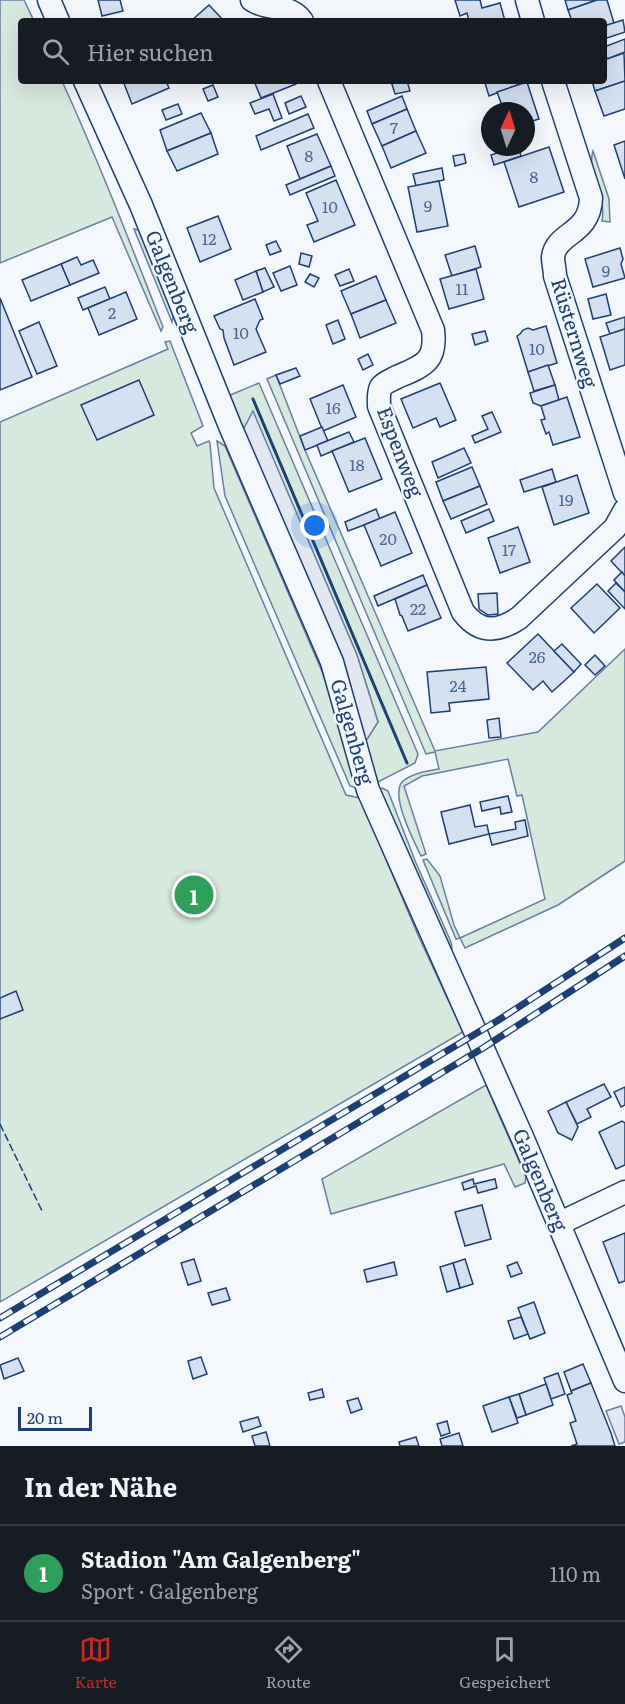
<!DOCTYPE html>
<html lang="de">
<meta charset="utf-8">
<style>
body{margin:0;font-family:Literata,serif;background:#242831;color:#f1f3f6}
.compass{position:absolute;left:481px;top:102px;width:54px;height:54px;border-radius:50%;background:#171b24;box-shadow:0 6px 24px #0002;rotate:4deg}
.scale{position:absolute;left:18px;bottom:15px;width:74px;box-sizing:border-box;padding-left:6px;border:3px solid #1d3f73;border-top:0;font-size:16px;line-height:21px;white-space:nowrap;color:#1d3f73;-webkit-text-stroke:4px #f4f7fb;paint-order:stroke}
.you{position:absolute;left:315px;top:526px;width:21px;height:21px;margin:-15px;border:4px solid #fff;border-radius:50%;background:#1a73e8;box-shadow:0 0 0 9px #1a73e833}
.badge{display:grid;place-items:center;width:39px;height:39px;border-radius:50%;background:#c62828;color:#fff;font-size:20px;font-weight:700}
.pin{position:absolute;translate:-50% -50%;border:3px solid #fff;box-shadow:0 2px 6px #0006}
.list{margin:0;padding:0;list-style:none}
h2{display:flex;justify-content:space-between;align-items:center;height:78px;margin:0;padding:0 24px;font-size:26px}
h2 small{font-size:20px;font-weight:400;color:#9ea1a6}
.list li{display:grid;grid-template-columns:39px 1fr auto;gap:18px;align-items:center;box-sizing:border-box;height:96px;padding:0 24px;border-top:2px solid #363941}
.list b{display:block;font-size:22px;white-space:nowrap}
.list p{margin:0;font-size:20px;white-space:nowrap;color:#9ea1a6}
.list em{font-size:20px;font-style:normal;color:#9ea1a6}
.icon{flex:none;width:33px;height:33px;fill:none;stroke:currentColor;stroke-width:2;stroke-linecap:round;stroke-linejoin:round}
.map{position:relative;flex:none;width:625px;height:1446px;overflow:hidden}
.search{position:absolute;background:#171b24;box-shadow:0 6px 24px #0002;left:18px;right:18px;top:18px;height:66px;display:flex;align-items:center;gap:15px;box-sizing:border-box;padding:0 21px;border-radius:6px;color:#9ea1a6;font-size:22px}
.sheet{height:174px;background:#171b24}
nav{display:flex;justify-content:space-around;align-items:center;box-sizing:border-box;height:84px;border-top:2px solid #363941;background:#171b24;font-size:16px;color:#9ea1a6}
nav a{display:grid;justify-items:center;gap:3px}
nav .on{color:#c62828}
.map>svg:first-child{display:block}
.green{fill:#d7e8df;stroke:#687fa3;stroke-width:1.5}
.parking{fill:#e3e8f0;stroke:#687fa3;stroke-width:1.5}
.building{fill:#d5e0f0;stroke:#1d3f73;stroke-width:1.5}
.lines{fill:none;stroke-linecap:round;stroke-linejoin:round}
.minor-casing{stroke:#1d3f73;stroke-width:25}
.minor{stroke:#f4f7fb;stroke-width:22}
.rail-casing{stroke:#1d3f73;stroke-width:7}
.rail{stroke:#f4f7fb;stroke-width:4.5;stroke-dasharray:14;stroke-linecap:butt}
.fence{stroke:#1d3f73;stroke-width:1.5;stroke-dasharray:8 3;stroke-linecap:butt}
.wall{stroke:#1d3f73;stroke-width:3}
.labels{text-anchor:middle;stroke-width:4.5;stroke-linejoin:round;paint-order:stroke}
.number-label{font-size:16px;fill:#4b6792}
.street-label{font-size:20px;fill:#1d3f73;stroke:#f4f7fb}
</style>
<div class="map">
<svg width="625" height="1446" viewBox="0 0 625 1446">
<rect width="100%" height="100%" fill="#f4f7fb"/>
<g class="green">
<path d="M0,0H24L34,21H21V81H62C99,162 131,245 163,327L161,331L112,217L0,263Z"/>
<path d="M593,151L609,199L610,222L602,221C607,196 586,175 593,151Z"/>
<path d="M134,229L139,230L174,313L172,322Z"/>
<path d="M170,341L203,426L191,433L197,446L209,441L210,444L214,488L346,795L360,798L418,935L463,1032L0,1302V422L168,349L165,342Z"/>
<path d="M276,375L305,450L435,751L538,732L625,649V861L558,905L465,948L460,938L456,939L423,860L427,859L440,876L454,925L460,938L545,899L522,795L517,796L508,759L422,776L404,786L426,854L421,856C414,841 389,794 403,781C413,773 427,771 439,769L435,752L426,754L267,379Z"/>
<path d="M259,383L418,754L415,763L376,783L364,744L378,722L357,655L253,412L242,432L228,396Z"/>
<path d="M217,441L225,446L321,669C336,708 342,749 357,788L350,786L225,496Z"/>
<path d="M382,788L388,791L416,863L451,942L452,949L450,950L379,790Z"/>
<path d="M486,1085L526,1177L525,1183L515,1187L504,1164L331,1214L322,1179Z"/>
</g>
<g class="parking">
<path d="M253,411L357,655L378,722L364,744L242,432Z"/>
<path d="M621,1406L625,1417V1442L619,1444L606,1411Z"/>
</g>
<g class="building">
<path d="M98,0H120L123,11L102,16Z"/>
<path d="M455,0H480L482,8L500,3L505,21H469L467,13L460,16Z"/>
<path d="M565,0H597L568,10Z"/>
<path d="M597,0H607L614,23L604,26V21H572L568,10Z"/>
<path d="M209,5L224,21H191Z"/>
<path d="M623,20L625,32L604,39V26Z"/>
<path d="M625,39V52L607,59L604,47Z"/>
<path d="M624,53L625,81L595,91L592,81H604V60Z"/>
<path d="M123,81H166L169,88L132,104Z"/>
<path d="M254,81H295L296,84L261,98Z"/>
<path d="M391,81H407L410,91L395,94Z"/>
<path d="M490,81H519L520,84L489,96L485,83Z"/>
<path d="M625,81V109L604,116L595,91Z"/>
<path d="M527,82L539,119L526,123V111H504L497,92Z"/>
<path d="M213,85L218,97L208,101L203,89Z"/>
<path d="M273,94L282,118L274,121L269,109L255,114L250,103Z"/>
<path d="M301,96L306,107L289,114L285,103Z"/>
<path d="M402,96L407,109L372,124L367,111Z"/>
<path d="M178,104L182,114L166,120L162,110Z"/>
<path d="M407,109L416,131L382,146L372,124Z"/>
<path d="M201,113L211,133L167,151L160,130Z"/>
<path d="M308,114L314,128L261,150L256,136Z"/>
<path d="M416,131L426,153L391,168L382,146Z"/>
<path d="M211,133L218,154L177,171L167,151Z"/>
<path d="M317,134L331,166L300,179L287,146Z"/>
<path d="M625,141V179L614,145Z"/>
<path d="M515,147H518L521,156L494,165L491,155Z"/>
<path d="M549,147L564,192L519,207L504,162Z"/>
<path d="M464,154L466,163L455,166L453,156Z"/>
<path d="M331,166L335,176L290,195L286,185Z"/>
<path d="M442,168L444,180L416,186L413,174Z"/>
<path d="M336,180L355,225L314,242L307,225L318,221L306,193Z"/>
<path d="M439,181L448,226L417,232L408,187Z"/>
<path d="M218,216L231,249L200,262L187,228Z"/>
<path d="M276,241L281,251L270,255L266,245Z"/>
<path d="M475,246L481,267L452,276L445,255Z"/>
<path d="M620,248L623,259L621,264L625,278L593,287L585,259Z"/>
<path d="M301,253L312,256L309,267L299,264Z"/>
<path d="M77,257L81,265L93,260L99,273L70,285L61,264Z"/>
<path d="M61,264L70,285L31,301L22,280Z"/>
<path d="M290,266L297,285L281,291L273,273Z"/>
<path d="M265,268L274,287L263,292L256,271Z"/>
<path d="M349,269L354,281L340,286L335,275Z"/>
<path d="M476,269L484,299L449,309L440,279Z"/>
<path d="M256,271L263,292L243,300L235,280Z"/>
<path d="M310,274L319,278L314,287L305,282Z"/>
<path d="M376,276L386,300L351,314L341,291Z"/>
<path d="M105,287L110,299L83,310L78,298Z"/>
<path d="M126,292L137,319L99,335L88,308Z"/>
<path d="M606,294L611,315L593,319L588,299Z"/>
<path d="M0,298L32,377L0,390Z"/>
<path d="M255,299L263,319L260,320L256,329L266,352L234,365L224,338L223,330L220,329L214,316Z"/>
<path d="M386,300L396,323L360,338L351,314Z"/>
<path d="M625,317V329L610,334L606,323Z"/>
<path d="M338,320L345,339L333,344L326,325Z"/>
<path d="M39,322L57,366L37,374L19,331Z"/>
<path d="M546,326L557,363L528,372L517,336L520,334L523,330L528,328L533,330Z"/>
<path d="M625,329V365L610,370L600,337Z"/>
<path d="M485,331L488,341L475,345L472,334Z"/>
<path d="M368,354L373,365L363,370L358,359Z"/>
<path d="M548,365L555,385L534,391L528,372Z"/>
<path d="M296,368L300,376L280,384L276,375Z"/>
<path d="M139,380L154,415L97,440L81,405Z"/>
<path d="M440,383L456,420L440,427L436,418L413,428L401,399Z"/>
<path d="M343,385L356,417L323,431L310,399Z"/>
<path d="M555,385L559,400L541,406L533,403L530,393Z"/>
<path d="M567,397L580,437L553,445L549,432L546,434L541,420L545,419L541,406Z"/>
<path d="M492,412L501,432L475,443L472,436L488,429L482,416Z"/>
<path d="M322,427L328,441L305,450L300,436Z"/>
<path d="M349,432L354,442L321,456L317,445Z"/>
<path d="M365,438L382,479L349,492L332,451Z"/>
<path d="M464,448L471,463L438,478L432,462Z"/>
<path d="M472,467L480,486L443,501L436,482Z"/>
<path d="M552,469L556,482L524,492L520,480Z"/>
<path d="M577,475L589,513L554,525L542,487Z"/>
<path d="M480,486L487,504L451,519L443,501Z"/>
<path d="M376,509L380,519L348,531L345,522Z"/>
<path d="M489,509L494,521L466,533L461,521Z"/>
<path d="M395,512L412,553L381,566L364,525Z"/>
<path d="M518,527L530,562L500,573L488,538Z"/>
<path d="M625,547V576L611,561Z"/>
<path d="M622,572L625,576V592L614,580Z"/>
<path d="M423,575L427,585L378,606L374,596Z"/>
<path d="M616,583L625,592V609L608,591Z"/>
<path d="M597,584L620,608L594,633L571,608Z"/>
<path d="M427,585L441,618L408,631L402,616L400,615L395,599Z"/>
<path d="M497,593L498,614L488,615L479,609L478,594Z"/>
<path d="M538,634L574,672L552,692L543,681L533,690L507,663Z"/>
<path d="M562,644L581,664L574,672L554,651Z"/>
<path d="M595,655L605,666L595,675L585,665Z"/>
<path d="M486,667L489,699L449,703L450,711L431,713L427,672Z"/>
<path d="M499,718L501,737L489,738L487,720Z"/>
<path d="M508,796L512,812L501,814L500,807L482,811L480,802Z"/>
<path d="M470,805L475,827L487,825L489,834L449,844L441,812Z"/>
<path d="M525,820L528,836L492,845L489,834L516,829L515,822Z"/>
<path d="M16,991L23,1010L0,1019V998Z"/>
<path d="M604,1084L611,1097L587,1109L591,1117L577,1124L566,1102Z"/>
<path d="M625,1087V1105L621,1107L614,1092Z"/>
<path d="M566,1102L578,1127L572,1140L558,1133L548,1111Z"/>
<path d="M622,1121L625,1123V1165L616,1169L599,1132Z"/>
<path d="M473,1179L474,1184L495,1179L497,1188L478,1193L476,1186L464,1190L462,1183Z"/>
<path d="M482,1205L491,1239L465,1246L455,1212Z"/>
<path d="M625,1233V1281L619,1283L603,1242Z"/>
<path d="M194,1259L201,1281L188,1285L181,1263Z"/>
<path d="M465,1259L473,1284L460,1288L453,1263Z"/>
<path d="M394,1262L397,1275L367,1282L364,1270Z"/>
<path d="M517,1262L522,1273L511,1277L507,1266Z"/>
<path d="M453,1263L460,1288L447,1292L440,1267Z"/>
<path d="M226,1288L230,1300L212,1305L208,1293Z"/>
<path d="M534,1302L545,1333L530,1339L518,1308Z"/>
<path d="M521,1317L528,1334L514,1339L508,1321Z"/>
<path d="M201,1357L207,1374L193,1379L188,1361Z"/>
<path d="M18,1358L24,1371L4,1379L0,1365Z"/>
<path d="M583,1364L591,1383L571,1391L564,1372Z"/>
<path d="M558,1373L565,1394L551,1399L544,1378Z"/>
<path d="M591,1383L611,1433L615,1446H571L577,1444L570,1423L576,1421L567,1395L572,1393L571,1391Z"/>
<path d="M546,1384L553,1405L526,1415L519,1394Z"/>
<path d="M322,1389L324,1397L310,1400L308,1393Z"/>
<path d="M519,1394L526,1415L517,1418L509,1397Z"/>
<path d="M509,1397L518,1423L492,1432L483,1406Z"/>
<path d="M358,1398L362,1409L351,1413L347,1401Z"/>
<path d="M258,1417L261,1426L243,1432L240,1422Z"/>
<path d="M447,1421L450,1433L441,1436L437,1424Z"/>
<path d="M266,1432L270,1446H255L252,1436Z"/>
<path d="M459,1433L463,1446H442L440,1439Z"/>
<path d="M416,1437L419,1446H400L399,1442Z"/>
</g>
<g class="lines">
<g class="minor-casing">
<g id="minor">
<path d="M49,0L58,21"/>
<path d="M252,0C268,11 289,3 302,21"/>
<path d="M527,0L533,21"/>
<path d="M85,81L141,205L230,426L332,662L368,790L523,1139L625,1381"/>
<path d="M329,81L433,330C437,362 423,366 397,377C392,380 385,382 381,387C378,393 379,400 379,406L463,612C480,634 498,632 519,618L615,528L625,510"/>
<path d="M553,81L591,198C590,235 556,232 553,257C553,263 555,270 555,276L625,493"/>
<path d="M558,1224L625,1192"/>
</g>
</g>
<use href="#minor" class="minor"/>
<g class="rail-casing">
<g id="rail">
<path d="M0,1318L497,1021L625,938"/>
<path d="M0,1337L483,1048L625,956"/>
</g>
</g>
<use href="#rail" class="rail"/>
<path class="fence" d="M0,1124L43,1213"/>
<path class="wall" d="M253,399L407,763"/>
</g>
<g class="labels">
<g class="number-label">
<text x="394" y="134">7</text>
<text x="309" y="162">8</text>
<text x="534" y="183">8</text>
<text x="428" y="212">9</text>
<text x="330" y="213">10</text>
<text x="209" y="245">12</text>
<text x="606" y="277">9</text>
<text x="462" y="295">11</text>
<text x="112" y="319">2</text>
<text x="241" y="339">10</text>
<text x="537" y="355">10</text>
<text x="333" y="414">16</text>
<text x="357" y="471">18</text>
<text x="566" y="506">19</text>
<text x="388" y="545">20</text>
<text x="509" y="556">17</text>
<text x="418" y="615">22</text>
<text x="537" y="663">26</text>
<text x="458" y="692">24</text>
</g>
<g class="street-label">
<text transform="translate(172 282) rotate(68)" y="7">Galgenberg</text>
<text transform="translate(574 333) rotate(73)" y="7">Rüsternweg</text>
<text transform="translate(400 452) rotate(69)" y="7">Espenweg</text>
<text transform="translate(352 732) rotate(74)" y="7">Galgenberg</text>
<text transform="translate(540 1180) rotate(67)" y="7">Galgenberg</text>
</g>
</g>
</svg>
<svg class="compass" viewBox="-18 -18 36 36"><path d="M0-13l5 13h-10z" fill="#e53935"/><path d="M0 13l5-13h-10z" fill="#9ea1a6"/></svg>
<div class="scale">20 m</div>
<div class="you"></div>
<div class="pin badge" style="left:194px;top:895px;background:#2e9e5b">1</div>
<div class="search"><svg class="icon" aria-label="search" viewBox="0 0 24 24"><circle cx="10" cy="10" r="6"/><path d="M15 15l6 6"/></svg>Hier suchen</div>
</div>
<section class="sheet">
<h2>In der Nähe<small></small></h2>
<ul class="list">
<li><span class="badge" style="background:#2e9e5b">1</span><div><b>Stadion &quot;Am Galgenberg&quot;</b><p>Sport · Galgenberg</p></div><em>110 m</em></li>
</ul>
</section>
<nav>
<a class="on"><svg class="icon" aria-label="map" viewBox="0 0 24 24"><path d="M3 6l6-2 6 2 6-2v14l-6 2-6-2-6 2zM9 4v14M15 6v14"/></svg>Karte</a>
<a><svg class="icon" aria-label="directions" viewBox="0 0 24 24"><path d="M12 3l9 9-9 9-9-9zM9 14v-3h6M13 9l2 2-2 2"/></svg>Route</a>
<a><svg class="icon" aria-label="saved" viewBox="0 0 24 24"><path d="M7 4h10v16l-5-4-5 4z"/></svg>Gespeichert</a>
</nav>
